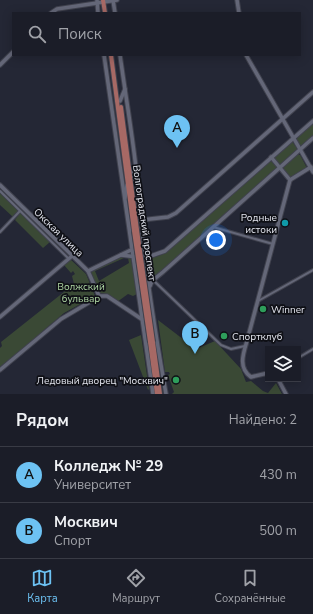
<!DOCTYPE html>
<html lang="ru">
<meta charset="utf-8">
<style>
body{margin:0;font-family:"Nunito Sans",sans-serif;background:#282a34;color:#f1f3f6}
.controls{position:absolute;right:12px;bottom:12px;display:grid;overflow:hidden;border-radius:0px;box-shadow:0 2px 10px #0003}
.controls button{width:36px;height:36px;display:grid;place-items:center;padding:0;border:0;border-bottom:1px solid #393b45;background:#1b1d28;color:#f1f3f6;font:20px sans-serif}
.you{position:absolute;left:216px;top:240px;width:14px;height:14px;margin:-10px;border:3px solid #fff;border-radius:50%;background:#1a73e8;box-shadow:0 0 0 6px #1a73e833}
.badge{display:grid;place-items:center;width:26px;height:26px;border-radius:50%;background:#6dc2f3;color:#111;font-size:13px;font-weight:700}
.pin{position:absolute;translate:-50% -33px;filter:drop-shadow(0 1px 2px #0008)}
.pin::after{content:'';position:absolute;top:21px;width:14px;height:12px;background:inherit;clip-path:polygon(0 0,100% 0,50% 100%)}
.list{margin:0;padding:0;list-style:none}
h2{display:flex;justify-content:space-between;align-items:center;height:52px;margin:0;padding:0 16px;font-size:17px}
h2 small{font-size:13px;font-weight:400;color:#a0a2a8}
.list li{display:grid;grid-template-columns:26px 1fr auto;gap:12px;align-items:center;box-sizing:border-box;height:56px;padding:0 16px;border-top:1px solid #393b45}
.list b{display:block;font-size:15px;white-space:nowrap}
.list p{margin:0;font-size:13px;white-space:nowrap;color:#a0a2a8}
.list em{font-size:13px;font-style:normal;color:#a0a2a8}
.icon{flex:none;width:22px;height:22px;fill:none;stroke:currentColor;stroke-width:2;stroke-linecap:round;stroke-linejoin:round}
.map{position:relative;flex:none;width:313px;height:394px;overflow:hidden}
.search{position:absolute;background:#1b1d28;box-shadow:0 2px 10px #0003;left:12px;right:12px;top:12px;height:44px;display:flex;align-items:center;gap:10px;box-sizing:border-box;padding:0 14px;border-radius:0px;color:#a0a2a8;font-size:15px}
.sheet{height:164px;background:#1b1d28}
nav{display:flex;justify-content:space-around;align-items:center;box-sizing:border-box;height:56px;border-top:1px solid #393b45;background:#1b1d28;font-size:11px;color:#a0a2a8}
nav a{display:grid;justify-items:center;gap:2px}
nav .on{color:#6dc2f3}
.map>svg:first-child{display:block}
.green{fill:#3a4935;fill-rule:evenodd}
.lines{fill:none;stroke-linecap:round;stroke-linejoin:round}
.street-casing{stroke:#40424e;stroke-width:4}
.secondary-casing{stroke:#40424e;stroke-width:5.5}
.primary-casing{stroke:#40424e;stroke-width:6}
.street{stroke:#646778;stroke-width:2}
.secondary{stroke:#646778;stroke-width:3.5}
.primary{stroke:#a76965;stroke-width:4}
.primary-bridge-casing{stroke:#40424e;stroke-width:6;stroke-linecap:butt}
.primary-bridge{stroke:#a76965;stroke-width:4}
.culture-dot{fill:#0f9aa8;stroke:#0f1016;stroke-width:1.5}
.leisure-dot{fill:#2e9e5b;stroke:#0f1016;stroke-width:1.5}
.labels{text-anchor:middle;stroke-width:3.5;stroke-linejoin:round;paint-order:stroke}
.poi-label{font-size:10px;fill:#e3e5ee;stroke:#0f1016;text-anchor:end}
.street-label{font-size:10px;fill:#e3e5ee;stroke:#0f1016}
.park-label{font-size:10px;fill:#add4a2;stroke:#0f1016}
</style>
<div class="map">
<svg width="313" height="394" viewBox="0 0 313 394">
<rect width="100%" height="100%" fill="#242735"/>
<g class="green">
<path d="M313,123V137L301,148L295,138Z"/>
<path d="M292,141L298,150L280,166L273,157Z"/>
<path d="M297,154L300,155L307,168L290,178L281,168Z"/>
<path d="M271,159L278,167L150,281L147,259L158,256L165,253Z"/>
<path d="M0,193L18,211L13,217L0,205Z"/>
<path d="M20,213H21L50,242L43,248L15,220Z"/>
<path d="M122,256L130,257L131,259L137,294L133,296L128,294L117,302L106,294L100,293L91,272ZM124,258H128L129,263L99,281L95,271Z"/>
<path d="M70,259L86,274L95,296L64,313L44,330L37,337L0,367V348L2,346L1,342L74,284L72,276L75,274L73,271L71,273L64,265Z"/>
<path d="M158,320L196,349L215,341L241,369L246,382L251,381L263,391L268,393L276,383L282,394H172L174,392L168,375L170,374L169,372H165Z"/>
<path d="M141,335L149,389L148,390L129,340Z"/>
</g>
<g class="lines">
<g class="street-casing">
<g id="street">
<path d="M0,191L69,259"/>
<path d="M213,227L273,244"/>
<path d="M0,232L20,211"/>
<path d="M153,280L221,345L231,349L245,346"/>
<path d="M258,301L313,270"/>
<path d="M298,358L313,349"/>
</g>
</g>
<g class="secondary-casing">
<g id="secondary">
<path d="M97,0L98,13"/>
<path d="M113,0L115,13"/>
<path d="M237,0L239,13"/>
<path d="M51,13L57,9L117,0"/>
<path d="M104,55L153,394"/>
<path d="M120,55C126,99 134,143 138,187C143,257 154,325 166,394"/>
<path d="M246,55L313,172"/>
<path d="M0,65L13,52"/>
<path d="M120,101L125,89"/>
<path d="M271,157L290,180"/>
<path d="M130,168L136,182"/>
<path d="M290,180L311,167"/>
<path d="M0,185L88,271L99,296"/>
<path d="M125,198L127,185"/>
<path d="M141,220L168,217L176,213L313,92"/>
<path d="M121,255L145,258L165,251L313,121"/>
<path d="M88,271L131,250"/>
<path d="M150,286L152,281L163,272L313,138"/>
<path d="M0,317L72,256"/>
<path d="M0,370L61,319L100,296H107L143,320"/>
<path d="M268,373L251,377C238,368 243,354 247,341L290,180"/>
<path d="M278,379L286,394"/>
</g>
</g>
<g class="primary-casing">
<g id="primary">
<path d="M103,0L105,13"/>
<path d="M111,55L134,231"/>
<path d="M121,107L137,230"/>
<path d="M150,342L157,394"/>
<path d="M153,342L160,394"/>
</g>
</g>
<use href="#street" class="street"/>
<use href="#secondary" class="secondary"/>
<use href="#primary" class="primary"/>
<g class="primary-bridge-casing">
<g id="primary-bridge">
<path d="M137,230L153,342"/>
<path d="M134,231L150,342"/>
</g>
</g>
<use href="#primary-bridge" class="primary-bridge"/>
</g>
<circle class="culture-dot" cx="285" cy="223" r="4"/>
<g class="leisure-dot">
<circle cx="263" cy="309" r="4"/>
<circle cx="224" cy="336" r="4"/>
<circle cx="176" cy="380" r="4"/>
</g>
<g class="labels">
<g class="poi-label">
<text x="277" y="221">Родные<tspan x="277" dy="12">истоки</tspan></text>
<text x="271" y="313" text-anchor="start">Winner</text>
<text x="232" y="340" text-anchor="start">Спортклуб</text>
<text x="168" y="384">Ледовый дворец "Москвич"</text>
</g>
<g class="street-label">
<text transform="translate(145 223) rotate(82)" y="4">Волгоградский проспект</text>
<text transform="translate(59 232) rotate(44)" y="4">Окская улица</text>
</g>
<g class="park-label">
<text x="81" y="290">Волжский<tspan x="81" dy="12">бульвар</tspan></text>
</g>
</g>
</svg>
<div class="controls">
<button><svg class="icon" aria-label="layers" viewBox="0 0 24 24"><path d="M12 4l9 5-9 5-9-5zM3 14l9 5 9-5"/></svg></button>
</div>
<div class="you"></div>
<div class="pin badge" style="left:177px;top:148px">A</div>
<div class="pin badge" style="left:195px;top:354px">B</div>
<div class="search"><svg class="icon" aria-label="search" viewBox="0 0 24 24"><circle cx="10" cy="10" r="6"/><path d="M15 15l6 6"/></svg>Поиск</div>
</div>
<section class="sheet">
<h2>Рядом<small>Найдено: 2</small></h2>
<ul class="list">
<li><span class="badge">A</span><div><b>Колледж № 29</b><p>Университет</p></div><em>430 m</em></li>
<li><span class="badge">B</span><div><b>Москвич</b><p>Спорт</p></div><em>500 m</em></li>
</ul>
</section>
<nav>
<a class="on"><svg class="icon" aria-label="map" viewBox="0 0 24 24"><path d="M3 6l6-2 6 2 6-2v14l-6 2-6-2-6 2zM9 4v14M15 6v14"/></svg>Карта</a>
<a><svg class="icon" aria-label="directions" viewBox="0 0 24 24"><path d="M12 3l9 9-9 9-9-9zM9 14v-3h6M13 9l2 2-2 2"/></svg>Маршрут</a>
<a><svg class="icon" aria-label="saved" viewBox="0 0 24 24"><path d="M7 4h10v16l-5-4-5 4z"/></svg>Сохранённые</a>
</nav>
